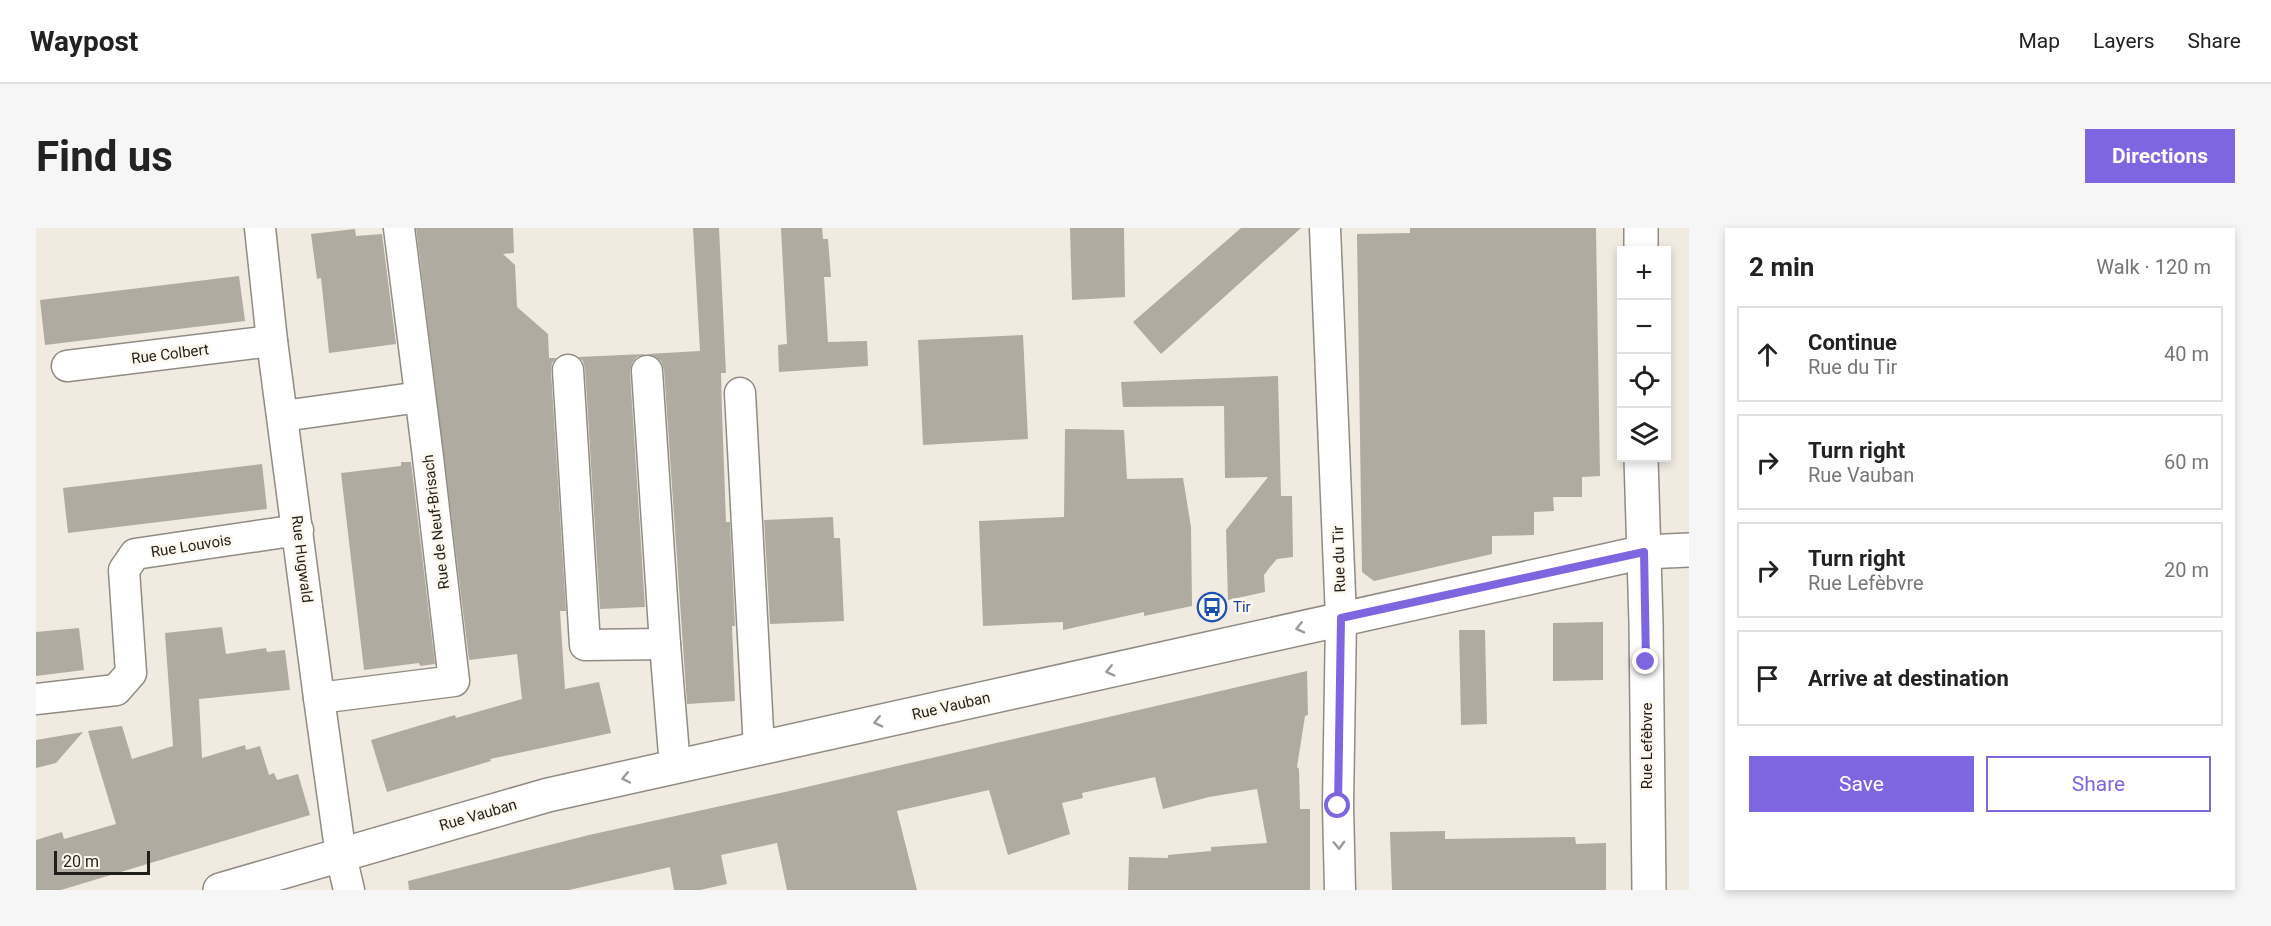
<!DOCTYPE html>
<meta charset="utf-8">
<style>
body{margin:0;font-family:Roboto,sans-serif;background:#f6f6f6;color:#222}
.controls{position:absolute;right:18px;top:18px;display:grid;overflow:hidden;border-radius:0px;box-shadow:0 3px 9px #0003}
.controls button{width:54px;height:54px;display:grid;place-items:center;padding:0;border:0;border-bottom:2px solid #e0e0e0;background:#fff;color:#222;font:30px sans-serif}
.scale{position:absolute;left:18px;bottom:15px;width:96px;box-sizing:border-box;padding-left:6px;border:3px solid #211f1c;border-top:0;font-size:16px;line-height:21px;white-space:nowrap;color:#211f1c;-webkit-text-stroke:4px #fdf8ed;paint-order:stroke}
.stop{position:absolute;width:18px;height:18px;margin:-14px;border:4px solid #7e66e1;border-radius:50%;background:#fff}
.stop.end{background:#7e66e1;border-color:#fff;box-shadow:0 2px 6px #0008}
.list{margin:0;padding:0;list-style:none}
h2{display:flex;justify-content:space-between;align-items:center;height:78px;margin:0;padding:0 24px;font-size:26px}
h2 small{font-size:20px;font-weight:400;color:#767676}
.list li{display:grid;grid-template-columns:39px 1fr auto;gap:18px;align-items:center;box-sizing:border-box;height:96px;margin:0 12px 12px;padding:0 12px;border:2px solid #e0e0e0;border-radius:0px}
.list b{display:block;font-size:22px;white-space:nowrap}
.list p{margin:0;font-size:20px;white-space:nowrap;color:#767676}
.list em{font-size:20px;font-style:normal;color:#767676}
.actions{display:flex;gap:12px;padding:18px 24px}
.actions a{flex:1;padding:14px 0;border:2px solid #7e66e1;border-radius:0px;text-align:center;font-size:21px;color:#7e66e1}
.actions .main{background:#7e66e1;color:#fff}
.icon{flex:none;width:33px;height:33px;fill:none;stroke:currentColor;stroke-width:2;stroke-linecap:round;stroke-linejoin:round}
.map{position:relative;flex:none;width:1653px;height:662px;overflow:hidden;border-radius:0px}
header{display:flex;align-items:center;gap:36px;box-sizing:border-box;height:84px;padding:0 30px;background:#fff;border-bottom:2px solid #e0e0e0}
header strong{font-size:28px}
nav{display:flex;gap:33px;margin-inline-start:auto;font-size:21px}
.intro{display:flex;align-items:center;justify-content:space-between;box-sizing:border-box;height:144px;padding:0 36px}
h1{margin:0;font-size:42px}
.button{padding:15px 27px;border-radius:0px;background:#7e66e1;color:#fff;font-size:21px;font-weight:700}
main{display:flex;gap:36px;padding:0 36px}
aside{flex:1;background:#fff;border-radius:0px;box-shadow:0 3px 9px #0003}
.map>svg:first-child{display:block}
.building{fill:#b0aba1}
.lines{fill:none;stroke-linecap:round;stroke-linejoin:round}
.minor-casing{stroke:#918c83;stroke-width:33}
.major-casing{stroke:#918c83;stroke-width:36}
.minor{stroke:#fff;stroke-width:30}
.major{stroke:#fff;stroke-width:33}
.oneway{stroke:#9b9a99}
.route{stroke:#7e66e1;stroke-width:8}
.labels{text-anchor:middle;stroke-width:5;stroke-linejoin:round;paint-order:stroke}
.street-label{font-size:15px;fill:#211f1c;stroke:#fdf8ed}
.transit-label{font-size:15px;fill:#164399;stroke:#fdf8ed;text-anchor:start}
</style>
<header>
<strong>Waypost</strong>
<nav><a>Map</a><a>Layers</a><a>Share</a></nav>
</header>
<div class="intro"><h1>Find us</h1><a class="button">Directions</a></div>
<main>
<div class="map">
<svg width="1653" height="662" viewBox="0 0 1653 662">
<rect width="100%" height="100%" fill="#f0eae0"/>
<g class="building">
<path d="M380,0H477L478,25L467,26L479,37L481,79L512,106L513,130H520L516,135L515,143L530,383H524L529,461L563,454L575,505L454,531L455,533L351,564L335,512L419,487L420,490L486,471L481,426L433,432Z"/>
<path d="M657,0H683L690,145H685L686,183L690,294H694L699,398H696L699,473L651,476L628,142L625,133L619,128L611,126L664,123Z"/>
<path d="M745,0H786L787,11H792L795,49H788L792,114L831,113L832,138L743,144L742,117L751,116Z"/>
<path d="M1034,0H1088L1089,69L1036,72Z"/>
<path d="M1205,0H1265L1125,126L1097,94Z"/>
<path d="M1374,0H1560L1564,248L1546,249V269H1517L1518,283L1498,284V307L1456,308V326L1338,353L1326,344L1321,6L1374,5Z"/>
<path d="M319,1L320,8L346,6L360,116L293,125L285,50L281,51L275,6Z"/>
<path d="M203,48L209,93L9,117L4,72Z"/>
<path d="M987,107L992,211L887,217L882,112Z"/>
<path d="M609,126L601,129L596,135L594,144L609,379L564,381L549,141L547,133L542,129Z"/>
<path d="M1242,148L1245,268H1256L1257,329L1241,331L1234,339L1228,347L1229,364L1192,372L1190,302L1232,249L1189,250L1188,178L1087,179L1085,154Z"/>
<path d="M1029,201L1088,202L1091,251L1147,250L1155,299L1156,378L1108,388V384L1027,402V394L947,398L943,293L1028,289Z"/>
<path d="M365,234H375L399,436L384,438L383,435L328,442L305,245L365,238Z"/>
<path d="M226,236L231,281L32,305L27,260Z"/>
<path d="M797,289L798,310H804L808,393L734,396L728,292Z"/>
<path d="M1567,394V452L1517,453V395Z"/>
<path d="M186,399L190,426L230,420L231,424L249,422L254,462L163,471L166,530L209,517L210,522L224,518L233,547L238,545L241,552L262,546L274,587L25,662H0V612L26,604L28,611L80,596L52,503L86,498L96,531L137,518L129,405Z"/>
<path d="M43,400L48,442L0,448V404Z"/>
<path d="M1423,402H1449L1451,496L1425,497Z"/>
<path d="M1271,443L1272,487L1269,488L1261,539L1263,541L1264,581H1274V662H1092L1093,629L1132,630V627L1175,623V619L1231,615L1221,561L1173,569L1127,581L1119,549L1046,565L1047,570L1026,575L1034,606L972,627L953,562L861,583L881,662H751L741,615L685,627L691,656L664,662H638L634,639L533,662H373L372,653L553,607L749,564Z"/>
<path d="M47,504L20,535L0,540V512Z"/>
<path d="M1409,603V611L1539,609L1540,616L1570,615V662H1356L1354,604Z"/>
</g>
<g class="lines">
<g class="minor-casing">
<g id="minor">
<path d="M224,0L236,113L283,470L305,628L313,662"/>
<path d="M1289,0L1305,390L1302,578L1304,662"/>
<path d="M31,138L236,113"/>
<path d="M532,142L549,417L629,416"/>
<path d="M611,143L629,416L639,539"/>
<path d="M704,165L723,521"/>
<path d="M247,188L384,169"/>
<path d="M283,470L418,453L391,221L363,0"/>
<path d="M0,471L80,462L95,445L88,342L99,326L262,302"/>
</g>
</g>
<g class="major-casing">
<g id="major">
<path d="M1605,0V22"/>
<path d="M1605,230L1610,395L1613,662"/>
<path d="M184,662L512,567L1532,341L1608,324L1653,322"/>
</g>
</g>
<use href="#minor" class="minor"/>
<use href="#major" class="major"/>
</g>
<defs><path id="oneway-chevron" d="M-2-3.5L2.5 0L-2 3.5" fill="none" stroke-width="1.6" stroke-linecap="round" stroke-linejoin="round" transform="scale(1.5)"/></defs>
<g class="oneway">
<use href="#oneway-chevron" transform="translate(1264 400) rotate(167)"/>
<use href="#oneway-chevron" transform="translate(1074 443) rotate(167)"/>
<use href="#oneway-chevron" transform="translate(842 494) rotate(167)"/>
<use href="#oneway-chevron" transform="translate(590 550) rotate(168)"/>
<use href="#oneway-chevron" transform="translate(1303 617) rotate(88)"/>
</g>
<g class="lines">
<path class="route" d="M1302,578L1305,390L1608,324L1610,434"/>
</g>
<defs>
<g id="bus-ring" transform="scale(1.5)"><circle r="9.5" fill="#fdf8ed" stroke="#1a4fb4" stroke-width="1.5"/><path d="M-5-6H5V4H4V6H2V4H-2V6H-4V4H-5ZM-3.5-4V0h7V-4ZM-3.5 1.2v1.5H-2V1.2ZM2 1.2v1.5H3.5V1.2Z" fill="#1a4fb4"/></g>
</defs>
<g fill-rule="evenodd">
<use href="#bus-ring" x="1176" y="379"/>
</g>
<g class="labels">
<g class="street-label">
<text transform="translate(134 126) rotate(-7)" y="5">Rue Colbert</text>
<text transform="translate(400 294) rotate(-97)" y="5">Rue de Neuf-Brisach</text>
<text transform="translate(155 318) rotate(-9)" y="5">Rue Louvois</text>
<text transform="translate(266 331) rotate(83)" y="5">Rue Hugwald</text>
<text transform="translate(1303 331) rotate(-92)" y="5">Rue du Tir</text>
<text transform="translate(915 478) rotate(-13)" y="5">Rue Vauban</text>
<text transform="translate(1611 518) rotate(-90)" y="5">Rue Lefèbvre</text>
<text transform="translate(442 587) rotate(-16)" y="5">Rue Vauban</text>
</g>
<g class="transit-label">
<text x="1197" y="384">Tir</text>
</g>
</g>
</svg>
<div class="controls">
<button>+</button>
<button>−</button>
<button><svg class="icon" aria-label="locate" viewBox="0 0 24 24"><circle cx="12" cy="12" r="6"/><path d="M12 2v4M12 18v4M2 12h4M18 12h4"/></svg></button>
<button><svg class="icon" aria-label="layers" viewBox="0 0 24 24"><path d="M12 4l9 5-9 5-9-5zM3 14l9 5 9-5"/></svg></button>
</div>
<div class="scale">20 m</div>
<div class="stop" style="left:1302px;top:578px"></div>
<div class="stop end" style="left:1610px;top:434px"></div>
</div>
<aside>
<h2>2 min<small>Walk · 120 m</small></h2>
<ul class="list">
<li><svg class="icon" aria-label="ahead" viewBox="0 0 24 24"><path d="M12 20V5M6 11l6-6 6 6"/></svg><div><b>Continue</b><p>Rue du Tir</p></div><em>40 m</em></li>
<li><svg class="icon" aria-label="right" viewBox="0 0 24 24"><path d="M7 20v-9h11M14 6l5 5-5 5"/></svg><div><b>Turn right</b><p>Rue Vauban</p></div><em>60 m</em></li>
<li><svg class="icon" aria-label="right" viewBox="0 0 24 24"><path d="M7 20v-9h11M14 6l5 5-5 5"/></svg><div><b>Turn right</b><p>Rue Lefèbvre</p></div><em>20 m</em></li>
<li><svg class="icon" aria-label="arrive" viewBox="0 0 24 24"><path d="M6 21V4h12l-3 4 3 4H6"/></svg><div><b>Arrive at destination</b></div></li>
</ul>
<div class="actions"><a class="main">Save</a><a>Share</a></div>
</aside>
</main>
